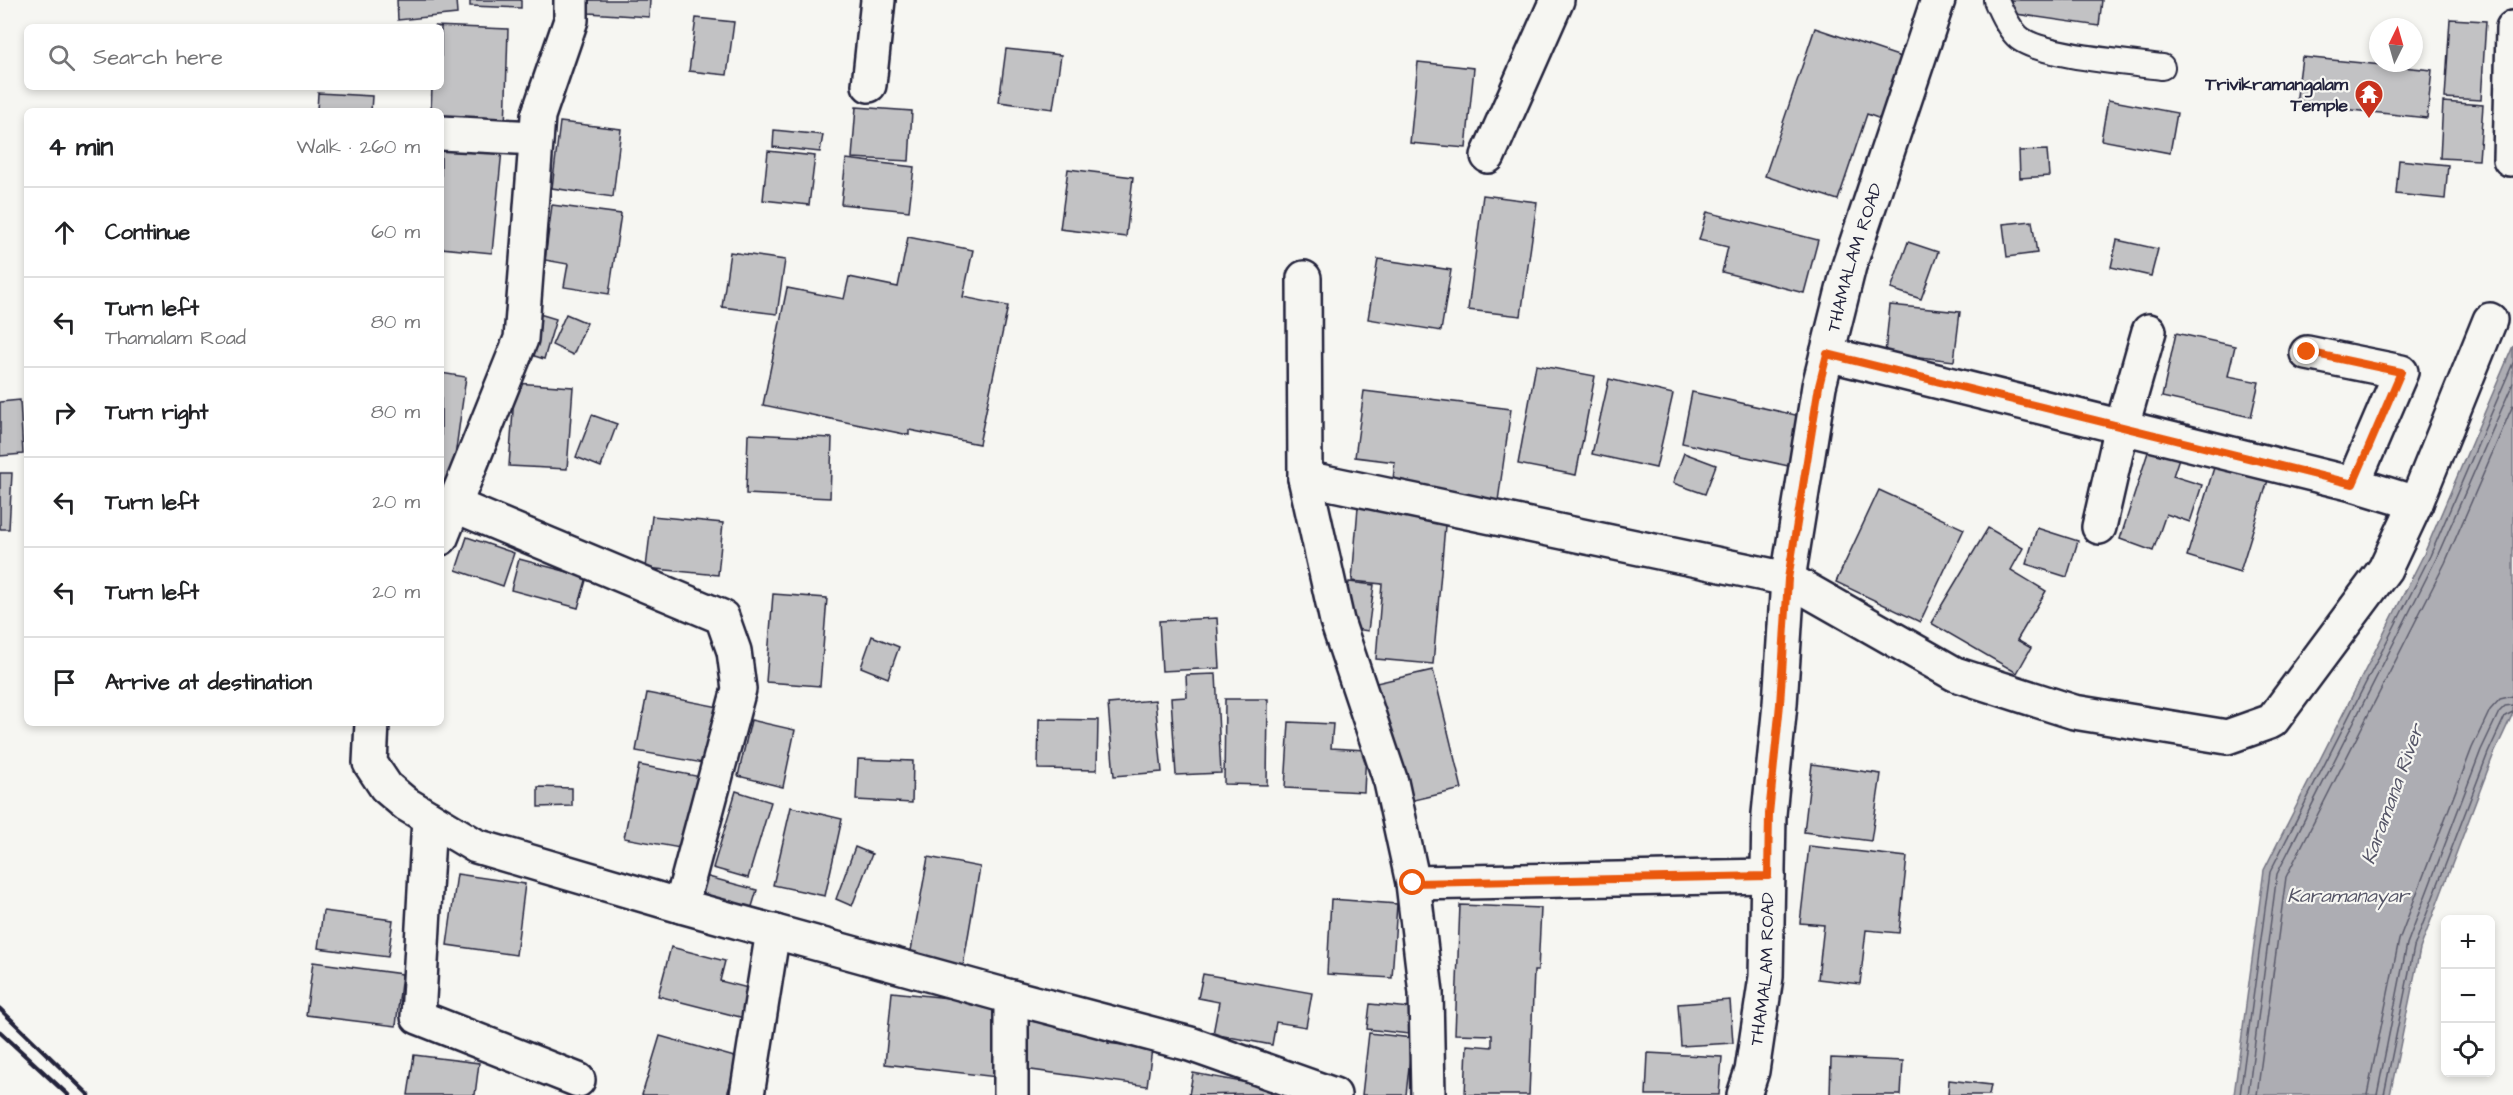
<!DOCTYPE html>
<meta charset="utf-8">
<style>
body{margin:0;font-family:"Architects Daughter",sans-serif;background:#f6f6f6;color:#202124}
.controls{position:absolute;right:18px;bottom:18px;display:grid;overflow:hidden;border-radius:9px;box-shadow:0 3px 9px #0003}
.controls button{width:54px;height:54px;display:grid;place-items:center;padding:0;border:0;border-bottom:2px solid #e0e0e0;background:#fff;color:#202124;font:30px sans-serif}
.compass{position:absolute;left:2369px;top:18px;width:54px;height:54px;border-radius:50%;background:#fff;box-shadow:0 3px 9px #0003;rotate:5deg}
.stop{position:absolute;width:18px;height:18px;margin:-14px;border:4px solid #ea580c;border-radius:50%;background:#fff}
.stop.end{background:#ea580c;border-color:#fff;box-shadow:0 2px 6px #0008}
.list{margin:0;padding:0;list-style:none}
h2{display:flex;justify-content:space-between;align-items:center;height:78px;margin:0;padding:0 24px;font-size:26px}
h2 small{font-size:20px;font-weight:400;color:#757577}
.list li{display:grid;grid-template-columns:39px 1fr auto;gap:18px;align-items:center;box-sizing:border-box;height:90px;padding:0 24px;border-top:2px solid #e0e0e0}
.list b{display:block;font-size:22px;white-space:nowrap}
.list p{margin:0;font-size:20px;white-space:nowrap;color:#757577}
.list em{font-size:20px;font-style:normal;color:#757577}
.icon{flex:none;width:33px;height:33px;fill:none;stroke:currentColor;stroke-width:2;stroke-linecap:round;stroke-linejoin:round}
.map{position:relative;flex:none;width:2513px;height:1095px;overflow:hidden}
.search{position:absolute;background:#fff;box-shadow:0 3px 9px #0003;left:24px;top:24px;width:420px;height:66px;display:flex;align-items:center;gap:15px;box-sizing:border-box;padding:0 21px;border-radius:9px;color:#757577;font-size:22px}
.panel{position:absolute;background:#fff;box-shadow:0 3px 9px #0003;left:24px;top:108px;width:420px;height:618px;border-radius:9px}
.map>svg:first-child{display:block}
.water{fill:#adadb3;stroke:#757583;stroke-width:1.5}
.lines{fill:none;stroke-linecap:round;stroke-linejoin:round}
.shore{stroke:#5a5a6b;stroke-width:1.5}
.building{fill:#c2c2c4;stroke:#22223b;stroke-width:1.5}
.service-casing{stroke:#22223b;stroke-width:28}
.minor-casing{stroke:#22223b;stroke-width:38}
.tertiary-casing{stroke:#22223b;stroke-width:38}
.service{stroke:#f6f6f2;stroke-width:24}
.minor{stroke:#f6f6f2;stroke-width:33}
.tertiary{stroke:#f6f6f2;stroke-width:33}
.rail{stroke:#22223b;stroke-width:4.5}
.route{stroke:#ea580c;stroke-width:8}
.labels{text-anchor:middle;stroke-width:4.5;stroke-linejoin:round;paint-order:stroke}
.poi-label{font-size:18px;font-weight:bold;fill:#22223b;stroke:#f6f6f2;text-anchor:end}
.street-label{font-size:18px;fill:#22223b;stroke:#f6f6f2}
.water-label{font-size:20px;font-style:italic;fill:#535365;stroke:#f6f6f2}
</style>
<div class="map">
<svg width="2513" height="1095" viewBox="0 0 2513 1095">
<rect width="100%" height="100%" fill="#f6f6f2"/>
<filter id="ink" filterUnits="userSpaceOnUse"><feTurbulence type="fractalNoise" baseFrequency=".0167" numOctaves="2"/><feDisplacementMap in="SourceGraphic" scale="12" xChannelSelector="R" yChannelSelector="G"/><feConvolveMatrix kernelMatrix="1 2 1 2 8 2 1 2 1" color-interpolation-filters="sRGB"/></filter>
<g filter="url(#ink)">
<path class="water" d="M2513,346V713L2493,756L2420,949L2390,1095H2234L2264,870L2424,554Z"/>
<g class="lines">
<g class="shore">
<path d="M2240,1095L2270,872L2430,556L2513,363"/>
<path d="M2248,1095L2277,874L2436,559L2513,383"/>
<path d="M2257,1095L2286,877L2445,563L2513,405"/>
<path d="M2367,1095L2399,940L2472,748L2490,710L2500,699L2513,696"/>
<path d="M2377,1095L2407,944L2481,750L2499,712L2505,706L2513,705"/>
<path d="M2384,1095L2414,947L2488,753L2505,716L2513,712"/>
</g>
</g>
<g class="building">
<path d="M397,0H456L457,14L398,20Z"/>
<path d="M470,0H521V8L470,6Z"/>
<path d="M589,0H650L649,17L589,13Z"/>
<path d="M2011,0H2102L2099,26L2009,13Z"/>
<path d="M696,18L734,22L727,75L689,71Z"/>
<path d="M2450,19L2486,21L2481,100L2445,98Z"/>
<path d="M434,26L508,29L505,129L441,126V111H431L432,87H441V27Z"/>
<path d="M1815,28L1907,59L1886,121L1867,114L1838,200L1765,176Z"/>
<path d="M1006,49L1061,55L1053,109L999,102Z"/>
<path d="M2302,57L2432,70L2427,118L2296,104Z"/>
<path d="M1418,62L1474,68L1466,148L1410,143Z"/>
<path d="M318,93L372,96L371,111H317Z"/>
<path d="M2108,100L2177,113L2170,153L2101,140Z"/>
<path d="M2443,102L2483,105L2479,160L2440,158Z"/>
<path d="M856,107L912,111L909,161L852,158Z"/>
<path d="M560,122L621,129L613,197L552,188Z"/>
<path d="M774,130L823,135L820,152L773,147Z"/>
<path d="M441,144L502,150L492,253L441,248Z"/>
<path d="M2047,150L2049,176L2020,178L2019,151Z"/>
<path d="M768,151L815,156L809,205L763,200Z"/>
<path d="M846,159L914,167L909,211L841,204Z"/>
<path d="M2399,160L2448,165L2445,199L2396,194Z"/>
<path d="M1068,169L1133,177L1126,237L1060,229Z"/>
<path d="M1483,195L1537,202L1521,316L1468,310Z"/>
<path d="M552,205L621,214L609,294L564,287L568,264L545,260Z"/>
<path d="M1707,212L1818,240L1804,293L1722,272L1728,247L1699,240Z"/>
<path d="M2032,221L2037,253L2007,257L2003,224Z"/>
<path d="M908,237L973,250L963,297L1008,306L979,444L909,430V435L763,405L787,288L844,299L849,277L898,287Z"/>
<path d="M2117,240L2158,249L2151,276L2111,267Z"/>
<path d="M1908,242L1938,252L1921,299L1891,289Z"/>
<path d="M730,252L785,260L777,314L722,307Z"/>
<path d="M1378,259L1451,270L1441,331L1368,319Z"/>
<path d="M1890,305L1960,312L1954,361L1885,353Z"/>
<path d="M536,313L556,319L544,359L525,353Z"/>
<path d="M566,314L587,323L573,355L552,345Z"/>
<path d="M2176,333L2235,346L2228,376L2259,382L2251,417L2162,397Z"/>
<path d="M1536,365L1595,376L1576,475L1518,464Z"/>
<path d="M441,373L466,377L451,485L441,483Z"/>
<path d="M1609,379L1673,394L1656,468L1592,454Z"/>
<path d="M515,383L573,387L567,469L509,466Z"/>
<path d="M1364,391L1511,409L1498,501L1392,488L1395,462L1355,457Z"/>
<path d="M1692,392L1809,418L1798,468L1682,443Z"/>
<path d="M20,400L23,454L0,456V402Z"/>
<path d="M592,415L617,424L601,467L576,457Z"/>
<path d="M748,434L832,438L830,498L746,494Z"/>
<path d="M2150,446L2180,455L2173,476L2202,485L2190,522L2166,514L2153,551L2120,539Z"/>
<path d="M1684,453L1716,465L1705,494L1673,483Z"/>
<path d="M2216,461L2269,477L2240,572L2187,556Z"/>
<path d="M0,473H12L9,529H0Z"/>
<path d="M1879,490L1964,529L1920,622L1836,582Z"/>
<path d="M1358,507L1446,514L1433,664L1376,659L1382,584L1352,581Z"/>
<path d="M652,516L723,523L718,575L646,568Z"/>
<path d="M1988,528L2023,548L2011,570L2046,591L2017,640L2031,648L2017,673L1931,623Z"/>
<path d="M2037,528L2078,541L2067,577L2026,564Z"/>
<path d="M467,537L514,553L503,586L456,570Z"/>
<path d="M519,559L587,577L578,608L511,590Z"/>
<path d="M1349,582L1374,585L1368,631L1343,627Z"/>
<path d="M773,594L827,598L820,686L766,682Z"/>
<path d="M1217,618L1220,668L1162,671L1159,621Z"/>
<path d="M872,636L899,647L888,678L861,667Z"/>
<path d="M1433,670L1462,789L1401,803L1372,684Z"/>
<path d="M1216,674L1221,773L1176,775L1171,698L1187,697L1186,675Z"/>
<path d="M647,693L719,707L708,764L636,751Z"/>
<path d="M1225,699H1268L1267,785L1224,784Z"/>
<path d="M1155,700L1162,772L1114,776L1108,704Z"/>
<path d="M1039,719L1098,720L1097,770L1038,769Z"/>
<path d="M751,720L795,730L783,787L738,776Z"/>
<path d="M1289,722L1333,724L1331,748L1366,750L1364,792L1285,788Z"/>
<path d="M858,759L913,761L912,803L856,800Z"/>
<path d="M1812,764L1881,774L1871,841L1804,832Z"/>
<path d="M639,765L706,778L691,850L624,838Z"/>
<path d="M538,787L572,788V806L538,807Z"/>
<path d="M736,791L771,802L748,878L713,868Z"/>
<path d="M791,807L842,819L825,896L773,885Z"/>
<path d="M1809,846L1907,857L1899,933L1866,930L1860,984L1818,979L1824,925L1800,923Z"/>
<path d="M855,847L872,854L852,906L836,899Z"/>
<path d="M928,857L980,867L963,966L910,956Z"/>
<path d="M457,874L525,884L516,955L447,945Z"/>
<path d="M701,875L757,890L751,910L695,895Z"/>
<path d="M1331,899L1397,904L1392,978L1327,974Z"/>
<path d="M1460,905L1541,908L1538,971H1534L1529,1095H1465L1467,1045L1492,1047V1035L1455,1034Z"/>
<path d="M323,911L393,920L388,957L318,948Z"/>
<path d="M671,947L725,961L720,981L756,990L748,1019L658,996Z"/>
<path d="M313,962L402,974L396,1026L306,1015Z"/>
<path d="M1203,974L1312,993L1306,1027L1276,1022L1272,1045L1213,1034L1219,1002L1198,998Z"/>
<path d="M892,992L1005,1004L997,1077L885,1064Z"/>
<path d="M1730,1000L1733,1043L1681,1046L1678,1004Z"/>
<path d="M1370,1004L1420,1009L1417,1035L1367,1029Z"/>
<path d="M1024,1020L1110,1033L1108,1043L1152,1049L1147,1086L1017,1068Z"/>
<path d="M1369,1033L1412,1038L1406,1095H1362Z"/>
<path d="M660,1036L738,1058L727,1095H642Z"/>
<path d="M1648,1053L1722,1057L1719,1095H1646Z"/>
<path d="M414,1055L479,1063L475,1095H408Z"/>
<path d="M1831,1058L1903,1061L1901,1095H1830Z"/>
<path d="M1193,1073L1302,1093L1189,1095Z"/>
<path d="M1949,1080L1991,1085L1989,1095H1948Z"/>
</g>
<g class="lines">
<g class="service-casing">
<path id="service" d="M1996,0C2001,12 2008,27 2017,36C2036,56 2132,63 2162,67"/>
</g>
<g class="minor-casing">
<g id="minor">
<path d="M869,85L878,0"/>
<path d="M441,133L536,138"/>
<path d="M1488,156L1557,0"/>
<path d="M2510,159L2513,28"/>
<path d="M1304,278L1305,478L1337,621L1391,782L1413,883L1426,993L1428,1095"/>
<path d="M1827,354L2353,484L2401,372L2307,353"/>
<path d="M1305,478L1788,579L1955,674L2074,712L2227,737L2272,721L2385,569L2416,503L2490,320"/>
<path d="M2353,484L2416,503"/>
<path d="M454,505L722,617L734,651L739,689L681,906"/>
<path d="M2099,527L2122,426L2149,331"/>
<path d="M441,538L521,339L538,116L571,20V0"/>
<path d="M372,723L370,763L386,787L406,804L476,846L681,906L1011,997V1095"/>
<path d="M429,818L418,1017L578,1080"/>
<path d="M1413,883L1768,876"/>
<path d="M1011,997L1190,1044L1334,1095"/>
<path d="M747,1095L773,931"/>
</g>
</g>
<g class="tertiary-casing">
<g id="tertiary">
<path id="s1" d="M1744,1095L1752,1071L1766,977L1769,814L1780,704L1788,579L1819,386L1849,266L1938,0"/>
</g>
</g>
<use href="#service" class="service"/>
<use href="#minor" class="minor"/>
<use href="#tertiary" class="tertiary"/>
<g class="rail">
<path d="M0,1009L89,1095"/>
<path d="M0,1032L68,1095"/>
</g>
</g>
</g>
<g class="lines" filter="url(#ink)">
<path class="route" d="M1413,883L1768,876L1769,814L1780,704L1788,579L1819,386L1827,354L2353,484L2401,372L2307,352"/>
</g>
<defs>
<g id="temple-pin" transform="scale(1.5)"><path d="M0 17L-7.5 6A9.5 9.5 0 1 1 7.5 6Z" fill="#c8321e" stroke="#f6f6f2"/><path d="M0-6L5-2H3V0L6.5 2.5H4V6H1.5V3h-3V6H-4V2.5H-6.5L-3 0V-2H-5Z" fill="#fff"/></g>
</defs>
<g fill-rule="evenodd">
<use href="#temple-pin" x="2369" y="94"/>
</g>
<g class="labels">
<g class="poi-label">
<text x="2348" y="90">Trivikramangalam<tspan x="2348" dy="21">Temple</tspan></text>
</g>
<g class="street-label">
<text dy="6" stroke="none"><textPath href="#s1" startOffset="848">THAMALAM ROAD</textPath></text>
<text dy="6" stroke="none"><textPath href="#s1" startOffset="128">THAMALAM ROAD</textPath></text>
</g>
<g class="water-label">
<text transform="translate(2392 794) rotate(-70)" y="7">Karamana River</text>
<text x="2348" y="902">Karamanayar</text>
</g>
</g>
</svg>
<div class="controls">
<button>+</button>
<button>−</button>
<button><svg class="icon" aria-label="locate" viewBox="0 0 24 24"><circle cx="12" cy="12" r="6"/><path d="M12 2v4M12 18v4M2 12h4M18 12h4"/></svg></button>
</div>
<svg class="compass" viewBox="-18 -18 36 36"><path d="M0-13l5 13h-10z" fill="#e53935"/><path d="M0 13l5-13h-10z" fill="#757577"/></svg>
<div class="stop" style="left:1413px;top:883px"></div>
<div class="stop end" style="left:2307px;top:352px"></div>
<div class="search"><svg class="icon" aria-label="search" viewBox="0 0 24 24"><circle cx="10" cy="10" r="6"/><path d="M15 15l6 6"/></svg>Search here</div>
<section class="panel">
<h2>4 min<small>Walk · 260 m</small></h2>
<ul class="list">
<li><svg class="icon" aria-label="ahead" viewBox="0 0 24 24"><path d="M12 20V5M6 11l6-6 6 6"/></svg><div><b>Continue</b></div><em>60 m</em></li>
<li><svg class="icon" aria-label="left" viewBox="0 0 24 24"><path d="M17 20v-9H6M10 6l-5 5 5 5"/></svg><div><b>Turn left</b><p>Thamalam Road</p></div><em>80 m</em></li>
<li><svg class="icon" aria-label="right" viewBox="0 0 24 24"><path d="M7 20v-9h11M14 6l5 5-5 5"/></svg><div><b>Turn right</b></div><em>80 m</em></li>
<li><svg class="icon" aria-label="left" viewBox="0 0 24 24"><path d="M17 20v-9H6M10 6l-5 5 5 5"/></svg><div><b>Turn left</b></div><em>20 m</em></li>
<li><svg class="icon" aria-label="left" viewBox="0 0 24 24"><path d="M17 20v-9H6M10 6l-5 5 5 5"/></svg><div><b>Turn left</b></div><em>20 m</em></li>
<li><svg class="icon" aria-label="arrive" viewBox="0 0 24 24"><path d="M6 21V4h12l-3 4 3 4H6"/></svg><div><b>Arrive at destination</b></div></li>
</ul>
</section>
</div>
